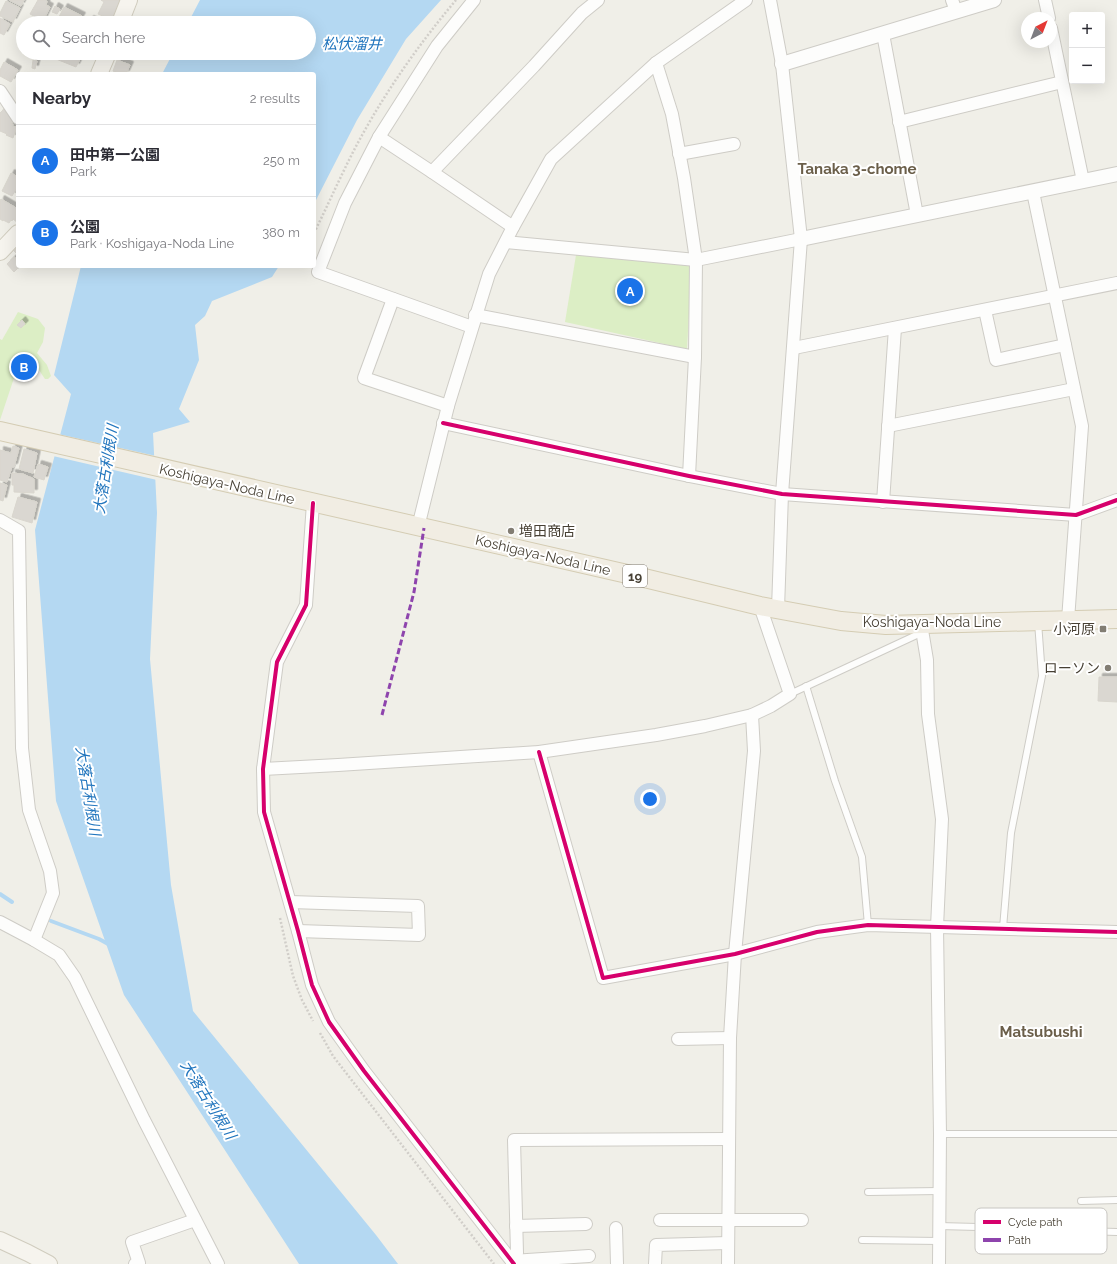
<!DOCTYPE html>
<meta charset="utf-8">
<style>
body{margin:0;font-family:Raleway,"Noto Sans JP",sans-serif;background:#f7f7f7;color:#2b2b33}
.controls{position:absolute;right:12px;top:12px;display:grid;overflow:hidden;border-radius:4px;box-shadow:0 4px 16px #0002}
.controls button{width:36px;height:36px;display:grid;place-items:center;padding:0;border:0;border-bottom:1px solid #e1e1e2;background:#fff;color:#2b2b33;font:20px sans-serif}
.compass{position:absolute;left:1021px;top:12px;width:36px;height:36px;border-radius:50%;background:#fff;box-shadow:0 4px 16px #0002;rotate:42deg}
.you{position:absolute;left:650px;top:799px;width:14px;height:14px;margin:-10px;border:3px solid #fff;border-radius:50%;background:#1a73e8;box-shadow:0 0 0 6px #1a73e833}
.badge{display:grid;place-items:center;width:26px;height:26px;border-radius:50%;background:#1a73e8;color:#fff;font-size:13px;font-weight:700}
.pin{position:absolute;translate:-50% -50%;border:2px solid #fff;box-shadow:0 1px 4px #0006}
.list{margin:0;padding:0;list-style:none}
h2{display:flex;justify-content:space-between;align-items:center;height:52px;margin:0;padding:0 16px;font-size:17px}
h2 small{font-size:13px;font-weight:400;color:#7c7c81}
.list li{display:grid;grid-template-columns:26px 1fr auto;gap:12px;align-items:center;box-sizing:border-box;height:72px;padding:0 16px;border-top:1px solid #e1e1e2}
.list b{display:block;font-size:15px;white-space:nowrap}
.list p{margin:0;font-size:13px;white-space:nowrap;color:#7c7c81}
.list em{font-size:13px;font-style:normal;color:#7c7c81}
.icon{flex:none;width:22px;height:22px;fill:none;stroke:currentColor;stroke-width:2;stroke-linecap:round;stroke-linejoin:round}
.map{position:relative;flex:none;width:1117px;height:1264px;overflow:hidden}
.search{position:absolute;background:#fff;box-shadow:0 4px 16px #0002;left:16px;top:16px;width:300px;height:44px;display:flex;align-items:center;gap:10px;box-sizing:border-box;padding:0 14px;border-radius:22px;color:#7c7c81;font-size:15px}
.panel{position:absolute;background:#fff;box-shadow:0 4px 16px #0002;left:16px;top:72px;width:300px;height:196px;border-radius:4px}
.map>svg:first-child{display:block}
.green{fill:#dceec5}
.water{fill:#b4d8f2}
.pier{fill:#f0efe8}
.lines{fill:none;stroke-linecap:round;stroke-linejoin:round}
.stream{stroke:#b4d8f2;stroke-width:4}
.building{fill:#dad7d1;stroke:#d9d6ce;filter:url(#shadow)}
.service-casing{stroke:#ceccc6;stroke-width:8}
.minor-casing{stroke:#ceccc6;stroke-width:14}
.tertiary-casing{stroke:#ceccc6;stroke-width:16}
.secondary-casing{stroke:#d0ccbe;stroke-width:18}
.primary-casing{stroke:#d4ccb3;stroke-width:20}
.path{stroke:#d1cec9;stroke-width:2.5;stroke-dasharray:2 2;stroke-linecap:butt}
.service{stroke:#fdfdfc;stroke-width:6}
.minor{stroke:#fdfdfc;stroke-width:12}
.tertiary{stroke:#fdfdfc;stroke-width:14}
.secondary{stroke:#f6f4ee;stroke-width:16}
.primary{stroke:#f1ede3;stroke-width:18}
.quiet{stroke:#8e44ad;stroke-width:3;stroke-dasharray:6 3;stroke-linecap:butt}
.cycleway-casing{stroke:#fff;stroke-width:6}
.cycleway{stroke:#d6006c;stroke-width:4}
.poi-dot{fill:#827d73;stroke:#fff;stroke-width:1.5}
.labels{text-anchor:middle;stroke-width:4;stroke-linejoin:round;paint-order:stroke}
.shield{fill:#fff;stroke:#7e7971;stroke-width:1}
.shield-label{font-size:13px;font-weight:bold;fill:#474034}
.street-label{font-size:14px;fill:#474034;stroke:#fff}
.poi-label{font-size:14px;fill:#474034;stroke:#fff;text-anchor:end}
.water-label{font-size:15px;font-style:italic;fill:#2276be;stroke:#fff}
.neighbourhood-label{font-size:15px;font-weight:bold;fill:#6b5f4a;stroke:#fff}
.key{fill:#fff;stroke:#c8c6c2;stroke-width:1}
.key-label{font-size:11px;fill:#474034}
</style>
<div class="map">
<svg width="1117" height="1264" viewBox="0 0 1117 1264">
<defs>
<filter id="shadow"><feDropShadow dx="3.5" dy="-3.5" stdDeviation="0" flood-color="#0004"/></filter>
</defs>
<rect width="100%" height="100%" fill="#f0efe8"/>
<g class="green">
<path d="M577,249L692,260L687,349L565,322Z"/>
<path d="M18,312L38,319L45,328L43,342L37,353L47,365L51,376L48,379H45L39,370L30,369L14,378L0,420V339L2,340Z"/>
</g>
<g class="water">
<path d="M200,0H441L406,39L357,120L314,204V74H162L173,53H309V23H188Z"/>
<path d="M81,266H279L272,277L212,301L205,316L195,325L199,360L179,409L190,422L153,433L157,513L150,659L171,885L193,1011L376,1235L398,1264H299L124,995L56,801L35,530L71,394L54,375Z"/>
</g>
<path class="pier" d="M58,434L156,456L157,480L53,456Z"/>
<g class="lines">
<g class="stream">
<path d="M0,894L12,902"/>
<path d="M51,921L99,939L110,945"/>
</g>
</g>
<g class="building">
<path d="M9,0H24L21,6Z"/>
<path d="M38,0H45L47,1L46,5L50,7L43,21L30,14Z"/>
<path d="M101,0H122L114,21L98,14L104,2Z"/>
<path d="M6,1L20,8L13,22L0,16V13Z"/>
<path d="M55,6L60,9L57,14L52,12Z"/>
<path d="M64,7L82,16L78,23H56Z"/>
<path d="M0,18L10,24L4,35L0,33Z"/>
<path d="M90,19L100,23H89Z"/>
<path d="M27,53H32L34,54L32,57L26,54Z"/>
<path d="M51,53H83L76,67L56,59V57L51,55Z"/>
<path d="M33,60L37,61L35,69L32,68Z"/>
<path d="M117,60L130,65L126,74H120L113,71Z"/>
<path d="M4,62L18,70L11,82L0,76V70Z"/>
<path d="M4,109L13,122L11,124H13L12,126L17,127L13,138L6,135L7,134L0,131V113Z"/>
<path d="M11,173L18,177V186L12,196L2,191Z"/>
<path d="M1,199L18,209L17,211L18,212V223L13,219L12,221L11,220L9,223L3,220V221L0,219V201Z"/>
<path d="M18,247V255L14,251Z"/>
<path d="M14,257L18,260V266H20L14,272L7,264Z"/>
<path d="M22,320L25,324L21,328L17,325Z"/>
<path d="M13,446L19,448L14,467H12L7,482L0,480V450L11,453Z"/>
<path d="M24,449L37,453L33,473L19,469Z"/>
<path d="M38,464L48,467L44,480L34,477Z"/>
<path d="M12,473L23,474L34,479V493L14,492V485H12Z"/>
<path d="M0,483L7,485L3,501L0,500Z"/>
<path d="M18,497L37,502L32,523L12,517Z"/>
<path d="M1099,677H1117V702L1098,701Z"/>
</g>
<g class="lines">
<g class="service-casing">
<g id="service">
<path d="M806,686L835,781L862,857L868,925"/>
<path d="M790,694L923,632"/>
<path d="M1003,928L1011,833L1042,676L1038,622"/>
<path d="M940,1134H1117"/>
<path d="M868,1192L939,1191"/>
<path d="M1081,1201L1117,1200"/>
<path d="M939,1226L1016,1228"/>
<path d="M1083,1231L1117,1232"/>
<path d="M862,1240L939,1241"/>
</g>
</g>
<g class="minor-casing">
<g id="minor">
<path d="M770,0L782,64L801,239L782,494L778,609"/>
<path d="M952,0L956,11"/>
<path d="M1045,0L1049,18"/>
<path d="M1051,28L1083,181"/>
<path d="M883,34L917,215"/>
<path d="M656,63L672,114L684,178L696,260L695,357L689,476"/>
<path d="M0,91L18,118"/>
<path d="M899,122L1062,82"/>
<path d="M379,137L432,172L513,227"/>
<path d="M679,154L734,144"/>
<path d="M432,172L534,66L582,13L598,0"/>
<path d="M1033,192L1082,426L1068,620"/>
<path d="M506,242L696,260L801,239"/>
<path d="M393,299L364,378L448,406"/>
<path d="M985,310L996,360L1065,345"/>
<path d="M475,315L695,357"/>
<path d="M472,327L318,272L345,203L379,137L437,46L474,0"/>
<path d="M794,348L1117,283"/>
<path d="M443,423L689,476L782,494L1076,515L1117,500"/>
<path d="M888,426L1074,389"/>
<path d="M883,502L895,328"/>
<path d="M313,503L306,605L277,662L263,769L264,812L298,931L312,985L329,1022L364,1071L514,1264"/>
<path d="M0,520L19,531L22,748L29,810L50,871L53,893L34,940"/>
<path d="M418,527L448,406L489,274L513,227L551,159L656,63L746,0"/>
<path d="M921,624L927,660L928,714L942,819L937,927L940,1134L939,1264"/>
<path d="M539,752L603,978L735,954L817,932L868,925L1117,932"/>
<path d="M263,769L338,765L539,752L656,735L705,726L752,715L771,706L790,694L760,606"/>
<path d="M290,902L418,906L419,935L298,931"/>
<path d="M0,922L34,940L59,955L75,978L144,1120L218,1264"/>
<path d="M678,1039L730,1038"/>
<path d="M660,1220H802"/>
<path d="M516,1226L586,1224"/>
<path d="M616,1228L617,1264"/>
<path d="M512,1261L517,1253L514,1140L729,1139"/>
<path d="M512,1261L589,1256"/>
<path d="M135,1264L139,1263L132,1242L195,1220"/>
<path d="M655,1264L656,1245L728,1243"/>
<path d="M728,1264L730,1038L735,954L754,751L752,715"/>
</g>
</g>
<g class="tertiary-casing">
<g id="tertiary">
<path d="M782,64L994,0"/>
<path d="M801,239L1117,174"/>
</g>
</g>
<g class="secondary-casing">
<g id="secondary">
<path d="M120,23L129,0"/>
<path d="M99,74L108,53"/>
<path d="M0,252L18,233"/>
<path d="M0,1240L28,1253L49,1264"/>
</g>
</g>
<g class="primary-casing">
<path id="primary" d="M0,431L636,576L760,606L841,621L886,625L1117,619"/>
</g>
<g class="path">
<path d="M314,233C330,201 344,168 361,137C388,88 420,43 456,0"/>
<path d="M280,918L293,976L302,1000L313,1021"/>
<path d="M320,1033L333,1056L494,1264"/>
</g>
<use href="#service" class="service"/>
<use href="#minor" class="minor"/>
<use href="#tertiary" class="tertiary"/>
<use href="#secondary" class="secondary"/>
<use href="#primary" class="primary"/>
<path class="quiet" d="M382,715L414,592L424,528"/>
<g class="cycleway-casing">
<g id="cycleway">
<path d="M443,423L689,476L782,494L1076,515L1117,500"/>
<path d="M313,503L306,605L277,662L263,769L264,812L298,931L312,985L329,1022L364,1071L514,1264"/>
<path d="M539,752L603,978L735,954L817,932L868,925L1117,932"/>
</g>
</g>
<use href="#cycleway" class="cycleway"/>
</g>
<g class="poi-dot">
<circle cx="511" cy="531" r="4"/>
<rect x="1099" y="625" width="8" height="8" rx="2"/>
<circle cx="1108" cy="668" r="4"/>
</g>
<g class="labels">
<rect class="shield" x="623" y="565" width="24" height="22" rx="3"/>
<g class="shield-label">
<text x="635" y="581">19</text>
</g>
<g class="street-label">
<text transform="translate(227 484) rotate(13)" y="5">Koshigaya-Noda Line</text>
<text transform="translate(543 555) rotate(13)" y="5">Koshigaya-Noda Line</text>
<text x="932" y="627">Koshigaya-Noda Line</text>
</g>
<g class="poi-label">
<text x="519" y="536" text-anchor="start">増田商店</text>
<text x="1095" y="634">小河原</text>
<text x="1100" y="673">ローソン</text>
</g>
<g class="water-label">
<text x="352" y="49">松伏溜井</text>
<text transform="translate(106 469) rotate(-81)" y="5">大落古利根川</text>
<text transform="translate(88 791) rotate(81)" y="5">大落古利根川</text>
<text transform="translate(208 1100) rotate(58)" y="5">大落古利根川</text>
</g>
<g class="neighbourhood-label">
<text x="857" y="174">Tanaka 3-chome</text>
<text x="1041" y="1037">Matsubushi</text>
</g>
</g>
<rect x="975" y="1208" width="132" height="46" rx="6" class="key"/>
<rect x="983" y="1220" width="18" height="4" fill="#d6006c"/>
<rect x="983" y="1238" width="18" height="4" fill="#8e44ad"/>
<g class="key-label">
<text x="1008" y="1226">Cycle path</text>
<text x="1008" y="1244">Path</text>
</g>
</svg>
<div class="controls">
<button>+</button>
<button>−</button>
</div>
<svg class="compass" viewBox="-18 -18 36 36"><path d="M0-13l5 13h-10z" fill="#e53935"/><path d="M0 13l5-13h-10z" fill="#7c7c81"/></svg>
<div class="you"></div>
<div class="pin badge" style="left:630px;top:291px">A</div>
<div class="pin badge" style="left:24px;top:367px">B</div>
<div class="search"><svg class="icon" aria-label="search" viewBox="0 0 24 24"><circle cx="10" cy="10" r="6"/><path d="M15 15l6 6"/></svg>Search here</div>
<section class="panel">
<h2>Nearby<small>2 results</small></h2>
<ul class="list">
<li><span class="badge">A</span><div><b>田中第一公園</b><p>Park</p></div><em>250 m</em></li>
<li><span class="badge">B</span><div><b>公園</b><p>Park · Koshigaya-Noda Line</p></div><em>380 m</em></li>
</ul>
</section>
</div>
